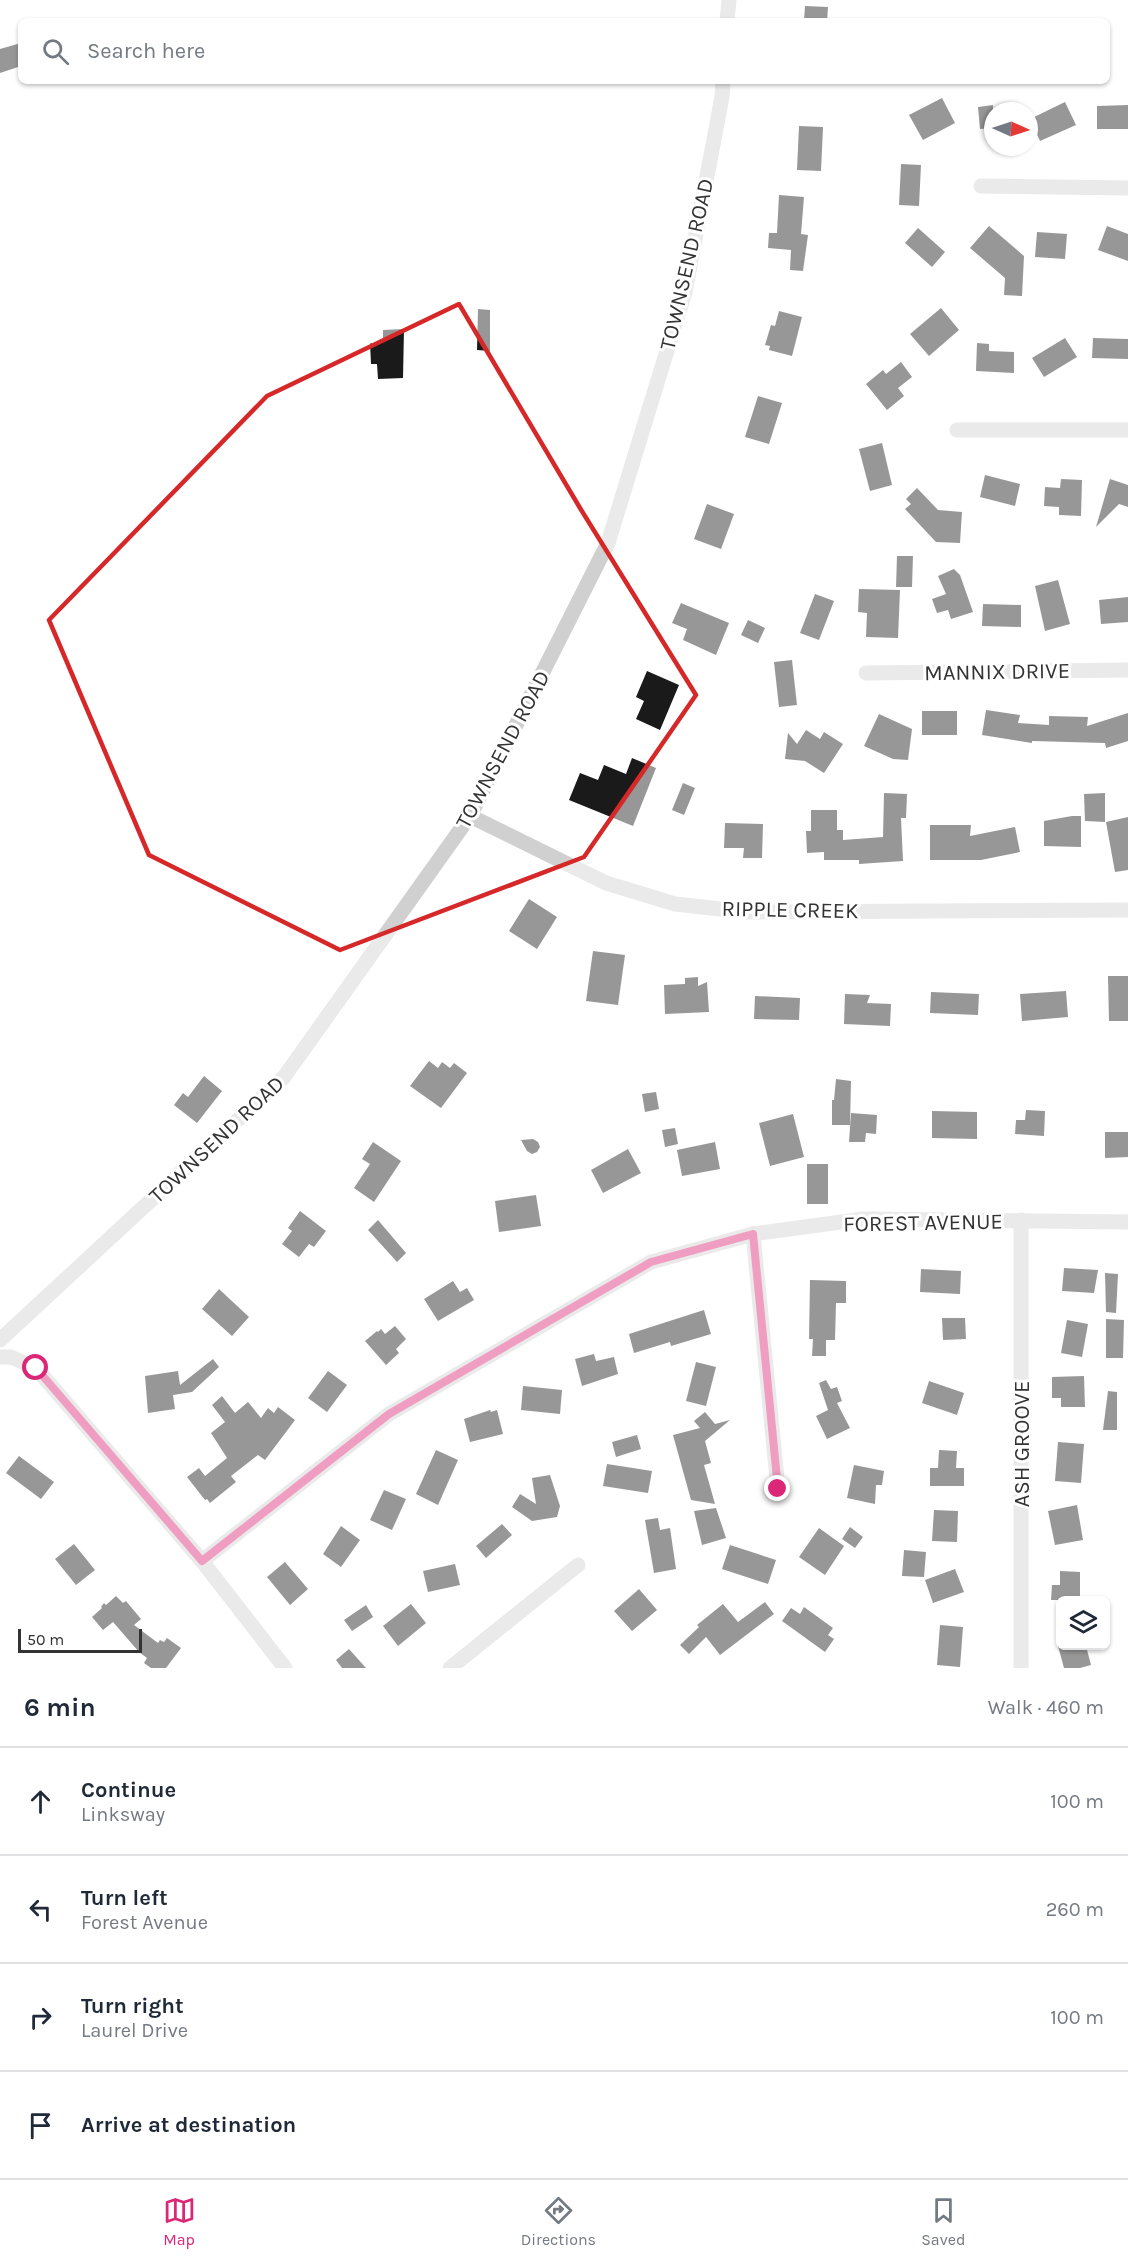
<!DOCTYPE html>
<meta charset="utf-8">
<style>
body{margin:0;font-family:Karla,sans-serif;background:#f2f2f3;color:#1f2937}
.controls{position:absolute;right:18px;bottom:18px;display:grid;overflow:hidden;border-radius:9px;box-shadow:0 2px 4px #0004}
.controls button{width:54px;height:54px;display:grid;place-items:center;padding:0;border:0;border-bottom:2px solid #e0e1e3;background:#fff;color:#1f2937;font:30px sans-serif}
.compass{position:absolute;left:984px;top:102px;width:54px;height:54px;border-radius:50%;background:#fff;box-shadow:0 2px 4px #0004;rotate:93deg}
.scale{position:absolute;left:18px;bottom:15px;width:124px;box-sizing:border-box;padding-left:6px;border:3px solid #333;border-top:0;font-size:16px;line-height:21px;white-space:nowrap;color:#333;-webkit-text-stroke:4px #fff;paint-order:stroke}
.stop{position:absolute;width:18px;height:18px;margin:-14px;border:4px solid #db2777;border-radius:50%;background:#fff}
.stop.end{background:#db2777;border-color:#fff;box-shadow:0 2px 6px #0008}
.list{margin:0;padding:0;list-style:none}
h2{display:flex;justify-content:space-between;align-items:center;height:78px;margin:0;padding:0 24px;font-size:26px}
h2 small{font-size:20px;font-weight:400;color:#747a83}
.list li{display:grid;grid-template-columns:39px 1fr auto;gap:18px;align-items:center;box-sizing:border-box;height:108px;padding:0 24px;border-top:2px solid #e0e1e3}
.list b{display:block;font-size:22px;white-space:nowrap}
.list p{margin:0;font-size:20px;white-space:nowrap;color:#747a83}
.list em{font-size:20px;font-style:normal;color:#747a83}
.icon{flex:none;width:33px;height:33px;fill:none;stroke:currentColor;stroke-width:2;stroke-linecap:round;stroke-linejoin:round}
.map{position:relative;flex:none;width:1128px;height:1668px;overflow:hidden}
.search{position:absolute;background:#fff;box-shadow:0 2px 4px #0004;left:18px;right:18px;top:18px;height:66px;display:flex;align-items:center;gap:15px;box-sizing:border-box;padding:0 21px;border-radius:9px;color:#747a83;font-size:22px}
.sheet{height:510px;background:#fff}
nav{display:flex;justify-content:space-around;align-items:center;box-sizing:border-box;height:84px;border-top:2px solid #e0e1e3;background:#fff;font-size:16px;color:#747a83}
nav a{display:grid;justify-items:center;gap:3px}
nav .on{color:#db2777}
.map>svg:first-child{display:block}
.building{fill:#1a1a1a}
.lines{fill:none;stroke-linecap:round;stroke-linejoin:round}
.minor{stroke:#d0d0d0;stroke-width:15}
.route{stroke:#db2777;stroke-width:8}
.marked{fill:none;stroke:#d62828;stroke-width:4.5;stroke-linejoin:round}
.labels{text-anchor:middle;stroke-width:6;stroke-linejoin:round;paint-order:stroke}
.street-label{font-size:22px;fill:#333;stroke:#fff}
</style>
<div class="map">
<svg width="1128" height="1668" viewBox="0 0 1128 1668">
<rect width="100%" height="100%" fill="#fff"/>
<g class="building">
<path d="M805,6L828,7L827,21H804Z"/>
<path d="M21,43V66L0,73V49Z"/>
<path d="M942,98L955,123L923,140L909,115Z"/>
<path d="M1065,102L1076,125L1040,141L1030,119Z"/>
<path d="M993,105V128L980,129L978,107Z"/>
<path d="M1128,105V129H1097V106Z"/>
<path d="M799,126L823,127L821,171L797,170Z"/>
<path d="M901,164L921,165L919,206L899,205Z"/>
<path d="M779,195L804,197L801,234L808,235L803,271L790,270L791,250L768,248L769,233H777Z"/>
<path d="M989,226L1024,256L1022,296L1004,295L1005,278L970,248Z"/>
<path d="M1107,226L1128,234V261L1098,250Z"/>
<path d="M918,228L945,252L932,267L905,243Z"/>
<path d="M1037,232L1067,234L1065,259L1035,257Z"/>
<path d="M941,308L959,330L929,356L910,334Z"/>
<path d="M478,309L490,310V351L477,350Z"/>
<path d="M779,311L802,317L792,356L769,350L770,346L765,345L771,325L775,326Z"/>
<path d="M404,329L403,378L378,379L377,364H371L370,343H383V330Z"/>
<path d="M1065,338L1077,357L1044,377L1032,358Z"/>
<path d="M1093,338L1128,339V359L1092,358Z"/>
<path d="M977,343L989,344V351L1014,352V373L976,371Z"/>
<path d="M901,362L912,377L898,388L904,396L887,410L866,384L883,370L886,374Z"/>
<path d="M758,396L782,403L769,444L745,437Z"/>
<path d="M882,443L892,485L870,491L859,449Z"/>
<path d="M985,475L1020,484L1015,506L980,497Z"/>
<path d="M1061,479L1082,480L1081,516L1059,515V507L1044,506L1045,487L1060,488Z"/>
<path d="M1110,479L1128,485V507L1119,504L1096,527Z"/>
<path d="M917,488L938,510L962,512L960,543L936,542L905,509L911,504L906,499Z"/>
<path d="M707,504L734,514L721,549L694,539Z"/>
<path d="M897,556H913L912,587H896Z"/>
<path d="M954,569L960,575L973,612L951,619L948,610L937,613L932,599L946,594L938,576Z"/>
<path d="M1058,580L1070,624L1045,631L1035,586Z"/>
<path d="M859,589L900,590L898,638L866,637L867,613L858,612Z"/>
<path d="M815,594L834,601L819,640L800,633Z"/>
<path d="M1128,597V622L1101,624L1099,600Z"/>
<path d="M681,603L729,623L716,655L683,640L687,629L672,623Z"/>
<path d="M983,604L1021,605V627L982,626Z"/>
<path d="M748,620L765,628L758,643L741,635Z"/>
<path d="M792,660L797,705L779,707L774,662Z"/>
<path d="M647,671L679,685L660,730L636,719L644,701L636,697Z"/>
<path d="M986,710L1020,715L1018,723L1049,725V716L1088,717L1087,726L1128,713V741L1106,748L1105,743L1032,741V743L982,735Z"/>
<rect x="922" y="711" width="35" height="24"/>
<path d="M879,714L912,729L908,760L893,759L864,746Z"/>
<path d="M806,730L820,739L824,732L843,744L824,773L805,761L785,759L788,733L797,744Z"/>
<path d="M632,758L656,768L633,826L569,800L580,773L598,780L604,765L626,774Z"/>
<path d="M683,783L695,788L684,815L672,810Z"/>
<path d="M884,793L907,794L906,818H901L903,861L859,864V860H824V852L807,853L806,831H811V810H837V830H843V840L883,837Z"/>
<path d="M1105,793V822L1085,821L1084,794Z"/>
<path d="M1072,816H1081V847L1044,846V821Z"/>
<path d="M1128,817V870L1115,872L1106,822Z"/>
<path d="M725,823L763,824L762,858H743L744,848H724Z"/>
<path d="M930,825H971L970,836L1015,827L1020,852L981,860H930Z"/>
<path d="M529,899L557,917L537,949L509,931Z"/>
<path d="M593,951L625,955L618,1005L586,1001Z"/>
<path d="M1108,976H1128V1021H1109Z"/>
<path d="M698,977V986L707,982L709,1012L665,1014L664,985L685,984V978Z"/>
<path d="M1066,991L1068,1017L1022,1021L1020,994Z"/>
<path d="M931,992L979,994L978,1015L930,1013Z"/>
<path d="M845,994L870,995L867,1003L891,1004L890,1026L844,1024Z"/>
<path d="M755,996L800,998L799,1020L754,1019Z"/>
<path d="M429,1061L438,1068L442,1062L450,1068L454,1063L467,1073L441,1108L410,1086Z"/>
<path d="M204,1076L222,1091L197,1123L174,1105L183,1093L188,1097Z"/>
<path d="M836,1079L851,1081L850,1125H832V1100H834Z"/>
<path d="M656,1092L659,1109L645,1112L642,1094Z"/>
<path d="M1026,1110L1045,1111L1044,1136L1015,1134L1016,1120H1025Z"/>
<path d="M932,1111L977,1112V1139L932,1138Z"/>
<path d="M851,1113L877,1115L876,1134L866,1133L865,1142H849Z"/>
<path d="M793,1114L804,1157L770,1166L759,1123Z"/>
<path d="M675,1128L678,1144L665,1147L662,1130Z"/>
<path d="M1105,1132H1128V1157L1105,1158Z"/>
<path d="M533,1139L538,1142L540,1147L537,1152L532,1154L527,1151L521,1140Z"/>
<path d="M373,1142L401,1161L374,1202L354,1188L370,1164L362,1159Z"/>
<path d="M715,1142L720,1169L682,1176L677,1150Z"/>
<path d="M628,1149L641,1173L603,1193L591,1170Z"/>
<rect x="807" y="1164" width="21" height="40"/>
<path d="M536,1195L541,1226L499,1232L495,1201Z"/>
<path d="M300,1211L326,1231L314,1247L309,1244L299,1257L282,1244L292,1231L288,1228Z"/>
<path d="M378,1220L406,1253L397,1262L368,1230Z"/>
<path d="M1064,1268L1098,1270L1094,1293L1062,1291Z"/>
<path d="M921,1269L961,1271L960,1294L920,1292Z"/>
<path d="M1105,1273L1118,1274L1116,1313L1106,1312Z"/>
<path d="M810,1280L846,1281V1303H836L835,1340H826V1356H812L813,1339H809Z"/>
<path d="M453,1281L460,1292L467,1288L474,1300L438,1321L424,1299Z"/>
<path d="M219,1289L249,1317L232,1336L202,1309Z"/>
<path d="M704,1310L711,1334L671,1346L670,1342L634,1353L629,1334Z"/>
<path d="M942,1318H965L966,1339L943,1340Z"/>
<path d="M1106,1319L1124,1320L1123,1358H1106Z"/>
<path d="M1067,1320L1088,1324L1082,1357L1061,1353Z"/>
<path d="M395,1326L406,1339L396,1349L399,1353L386,1365L365,1341L377,1331L378,1332L381,1329L385,1334Z"/>
<path d="M594,1354L596,1361L614,1357L618,1374L582,1386L575,1359Z"/>
<path d="M213,1359L219,1367L192,1392L173,1395L175,1409L148,1413L145,1376L178,1371L180,1385Z"/>
<path d="M696,1362L716,1367L706,1406L686,1401Z"/>
<path d="M328,1371L347,1385L327,1412L308,1398Z"/>
<path d="M1084,1376L1085,1407H1061V1398H1052V1377Z"/>
<path d="M826,1380L831,1389L837,1387L842,1401L837,1403L850,1428L827,1439L816,1416L828,1410L819,1383Z"/>
<path d="M929,1381L964,1393L957,1415L922,1403Z"/>
<path d="M523,1386L562,1390L560,1414L521,1410Z"/>
<path d="M1108,1391L1117,1392V1430H1103Z"/>
<path d="M222,1396L235,1413L248,1402L261,1418L268,1408L274,1413L278,1407L295,1420L265,1460L258,1455L231,1476L236,1482L210,1503L207,1499L205,1500L187,1477L199,1468L205,1476L227,1458L211,1433L225,1422L212,1405Z"/>
<path d="M490,1410L491,1412L497,1410L503,1434L470,1442L464,1419Z"/>
<path d="M705,1412L715,1424L730,1420L705,1441L711,1463L704,1465L715,1504L691,1500L673,1435L700,1428L694,1421Z"/>
<path d="M637,1435L641,1449L616,1457L612,1442Z"/>
<path d="M1058,1442L1084,1444L1081,1483L1055,1481Z"/>
<path d="M436,1450L458,1460L438,1505L416,1494Z"/>
<path d="M939,1450L957,1451L956,1468H964V1486H930V1468H938Z"/>
<path d="M19,1456L54,1482L41,1499L6,1473Z"/>
<path d="M607,1464L652,1471L648,1493L603,1486Z"/>
<path d="M854,1465L884,1471L882,1485H876L875,1504L847,1498Z"/>
<path d="M550,1475L560,1506L557,1517L532,1521L512,1507L520,1494L536,1504L532,1478Z"/>
<path d="M384,1490L406,1499L392,1530L370,1520Z"/>
<path d="M1077,1505L1083,1540L1055,1545L1048,1511Z"/>
<path d="M716,1508L726,1538L702,1545L694,1511Z"/>
<path d="M934,1510L958,1511L957,1542L932,1541Z"/>
<path d="M658,1518L660,1530L670,1528L676,1569L654,1573L645,1520Z"/>
<path d="M502,1524L512,1535L486,1558L476,1546Z"/>
<path d="M341,1526L360,1540L341,1567L323,1554Z"/>
<path d="M850,1527L863,1537L855,1548L842,1539Z"/>
<path d="M819,1528L844,1546L825,1575L799,1557Z"/>
<path d="M74,1544L95,1570L76,1585L55,1559Z"/>
<path d="M730,1545L776,1560L768,1584L722,1569Z"/>
<path d="M904,1550L926,1552L924,1577L902,1576Z"/>
<path d="M285,1562L308,1589L290,1605L267,1577Z"/>
<path d="M455,1564L460,1585L428,1592L423,1571Z"/>
<path d="M955,1569L964,1592L933,1603L925,1580Z"/>
<path d="M1060,1571L1080,1572V1600H1051L1052,1585H1060Z"/>
<path d="M639,1589L657,1610L632,1631L614,1611Z"/>
<path d="M116,1596L123,1603L126,1601L141,1619L134,1625L158,1643L160,1640L164,1642L167,1638L181,1648L166,1668H151L144,1663L147,1658L139,1652L113,1622L103,1630L92,1617L102,1608L101,1607L104,1603L106,1605Z"/>
<path d="M765,1602L774,1614L720,1655L706,1637L689,1654L680,1645L699,1627L697,1625L723,1604L738,1622Z"/>
<path d="M411,1604L426,1623L398,1646L383,1626Z"/>
<path d="M366,1605L373,1617L352,1631L344,1620Z"/>
<path d="M804,1607L833,1628L828,1635L834,1639L825,1652L782,1621L791,1608L800,1614Z"/>
<path d="M940,1625L963,1627L960,1667L937,1665Z"/>
<path d="M1058,1646H1086L1091,1665L1080,1668H1064Z"/>
<path d="M349,1649L366,1668H342L336,1660Z"/>
</g>
<g class="lines">
<g class="minor">
<path d="M727,21L729,0"/>
<path d="M981,186L1128,188"/>
<path d="M957,430H1128"/>
<path d="M866,673L1128,670"/>
<path d="M470,816L606,883L675,904L747,912L1128,910"/>
<path d="M1021,1220V1668"/>
<path d="M753,1234L778,1489"/>
<path d="M0,1340L284,1077L470,816L608,543L685,292L722,97L723,81"/>
<path d="M0,1357H11L36,1368L202,1561L285,1668"/>
<path d="M202,1561L389,1414L651,1262L753,1234L863,1219L1128,1222"/>
<path d="M450,1668L578,1565"/>
</g>
</g>
<g class="lines">
<path class="route" d="M36,1368L202,1561L389,1414L651,1262L753,1234L778,1489"/>
</g>
<path d="M0 0H1128V1668H0ZM459,304L580,508L696,695L584,857L340,950L149,855L49,620L267,396Z" fill="#fff" fill-opacity=".55" fill-rule="evenodd"/>
<path class="marked" d="M459,304L580,508L696,695L584,857L340,950L149,855L49,620L267,396Z"/>
<g class="labels">
<g class="street-label">
<text transform="translate(686 264) rotate(-77)" y="8">TOWNSEND ROAD</text>
<text transform="translate(997 671) rotate(-1)" y="8">MANNIX DRIVE</text>
<text transform="translate(502 749) rotate(-62)" y="8">TOWNSEND ROAD</text>
<text transform="translate(790 909) rotate(1)" y="8">RIPPLE CREEK</text>
<text transform="translate(216 1139) rotate(-43)" y="8">TOWNSEND ROAD</text>
<text transform="translate(923 1222) rotate(-1)" y="8">FOREST AVENUE</text>
<text transform="translate(1021 1444) rotate(-90)" y="8">ASH GROOVE</text>
</g>
</g>
</svg>
<div class="controls">
<button><svg class="icon" aria-label="layers" viewBox="0 0 24 24"><path d="M12 4l9 5-9 5-9-5zM3 14l9 5 9-5"/></svg></button>
</div>
<svg class="compass" viewBox="-18 -18 36 36"><path d="M0-13l5 13h-10z" fill="#e53935"/><path d="M0 13l5-13h-10z" fill="#747a83"/></svg>
<div class="scale">50 m</div>
<div class="stop" style="left:36px;top:1368px"></div>
<div class="stop end" style="left:778px;top:1489px"></div>
<div class="search"><svg class="icon" aria-label="search" viewBox="0 0 24 24"><circle cx="10" cy="10" r="6"/><path d="M15 15l6 6"/></svg>Search here</div>
</div>
<section class="sheet">
<h2>6 min<small>Walk · 460 m</small></h2>
<ul class="list">
<li><svg class="icon" aria-label="ahead" viewBox="0 0 24 24"><path d="M12 20V5M6 11l6-6 6 6"/></svg><div><b>Continue</b><p>Linksway</p></div><em>100 m</em></li>
<li><svg class="icon" aria-label="left" viewBox="0 0 24 24"><path d="M17 20v-9H6M10 6l-5 5 5 5"/></svg><div><b>Turn left</b><p>Forest Avenue</p></div><em>260 m</em></li>
<li><svg class="icon" aria-label="right" viewBox="0 0 24 24"><path d="M7 20v-9h11M14 6l5 5-5 5"/></svg><div><b>Turn right</b><p>Laurel Drive</p></div><em>100 m</em></li>
<li><svg class="icon" aria-label="arrive" viewBox="0 0 24 24"><path d="M6 21V4h12l-3 4 3 4H6"/></svg><div><b>Arrive at destination</b></div></li>
</ul>
</section>
<nav>
<a class="on"><svg class="icon" aria-label="map" viewBox="0 0 24 24"><path d="M3 6l6-2 6 2 6-2v14l-6 2-6-2-6 2zM9 4v14M15 6v14"/></svg>Map</a>
<a><svg class="icon" aria-label="directions" viewBox="0 0 24 24"><path d="M12 3l9 9-9 9-9-9zM9 14v-3h6M13 9l2 2-2 2"/></svg>Directions</a>
<a><svg class="icon" aria-label="saved" viewBox="0 0 24 24"><path d="M7 4h10v16l-5-4-5 4z"/></svg>Saved</a>
</nav>
